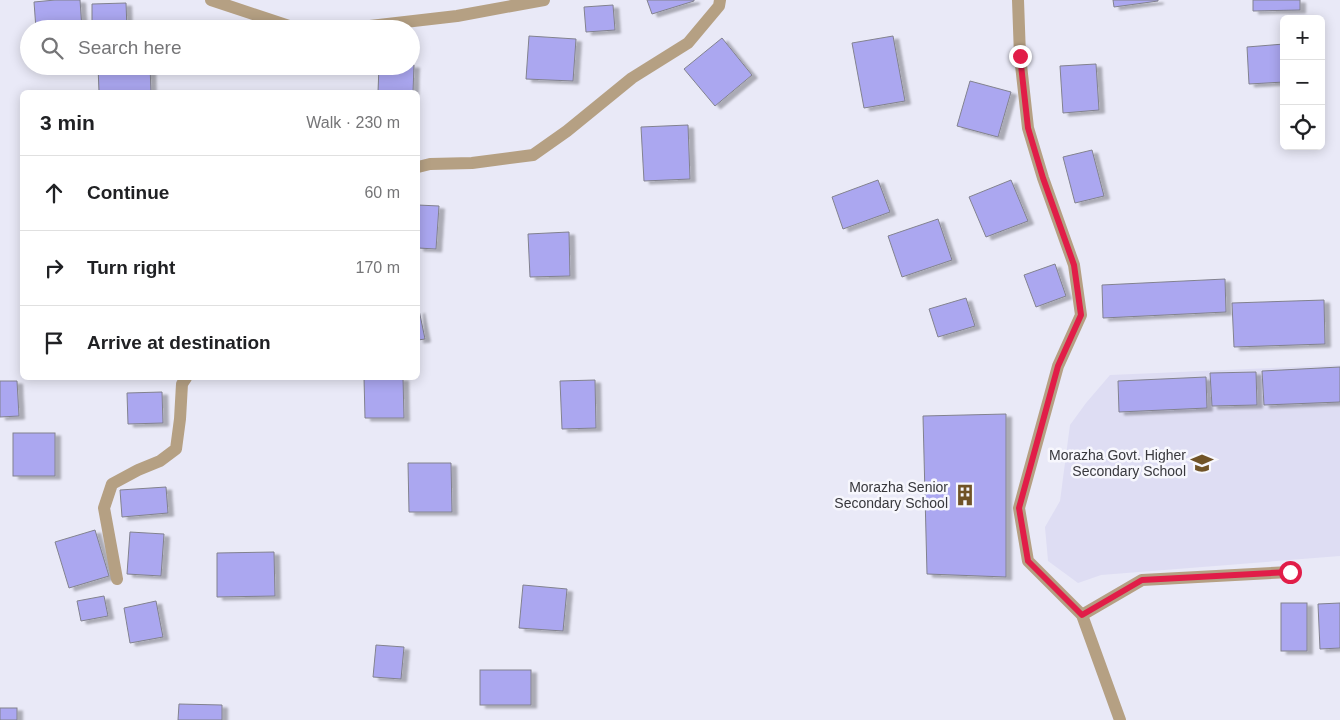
<!DOCTYPE html>
<meta charset="utf-8">
<style>
body{margin:0;font-family:Arial,sans-serif;background:#f6f6f6;color:#202124}
.controls{position:absolute;right:15px;top:15px;display:grid;overflow:hidden;border-radius:8px;box-shadow:0 2px 12px #0003}
.controls button{width:45px;height:45px;display:grid;place-items:center;padding:0;border:0;border-bottom:1px solid #e0e0e0;background:#fff;color:#202124;font:25px sans-serif}
.stop{position:absolute;width:15px;height:15px;margin:-11px;border:4px solid #e11d48;border-radius:50%;background:#fff}
.stop.end{background:#e11d48;border-color:#fff;box-shadow:0 1px 5px #0008}
.list{margin:0;padding:0;list-style:none}
h2{display:flex;justify-content:space-between;align-items:center;height:65px;margin:0;padding:0 20px;font-size:21px}
h2 small{font-size:16px;font-weight:400;color:#757577}
.list li{display:grid;grid-template-columns:32px 1fr auto;gap:15px;align-items:center;box-sizing:border-box;height:75px;padding:0 20px;border-top:1px solid #e0e0e0}
.list b{display:block;font-size:19px;white-space:nowrap}
.list em{font-size:16px;font-style:normal;color:#757577}
.icon{flex:none;width:28px;height:28px;fill:none;stroke:currentColor;stroke-width:2;stroke-linecap:round;stroke-linejoin:round}
.map{position:relative;flex:none;width:1340px;height:720px;overflow:hidden}
.search{position:absolute;background:#fff;box-shadow:0 2px 12px #0003;left:20px;top:20px;width:400px;height:55px;display:flex;align-items:center;gap:12px;box-sizing:border-box;padding:0 18px;border-radius:28px;color:#757577;font-size:19px}
.panel{position:absolute;background:#fff;box-shadow:0 2px 12px #0003;left:20px;top:90px;width:400px;height:290px;border-radius:8px}
.map>svg:first-child{display:block}
.built{fill:#deddf3}
.building{fill:#aba7f0;stroke:#82828e;filter:url(#shadow)}
.lines{fill:none;stroke-linecap:round;stroke-linejoin:round}
.street{stroke:#b5a083;stroke-width:12}
.route{stroke:#e11d48;stroke-width:6}
.labels{text-anchor:middle;stroke-width:5;stroke-linejoin:round;paint-order:stroke}
.poi-label{font-size:14px;fill:#38383d;stroke:#f7f7fd;text-anchor:end}
</style>
<div class="map">
<svg width="1340" height="720" viewBox="0 0 1340 720">
<defs>
<filter id="shadow"><feDropShadow dx="5.5" dy="3" stdDeviation="1" flood-color="#0004"/></filter>
</defs>
<rect width="100%" height="100%" fill="#e9e9f7"/>
<path class="built" d="M1340,365V556L1101,575L1078,583L1048,561L1045,527L1060,501L1070,425L1086,403L1110,375Z"/>
<g class="building">
<path d="M55,0H80L82,29H36L34,2Z"/>
<path d="M647,0H694V1L652,14Z"/>
<path d="M1113,0H1158V1L1114,7Z"/>
<path d="M1253,0H1300V10L1253,11Z"/>
<path d="M126,3L127,29H92V4Z"/>
<path d="M613,5L615,30L586,32L584,7Z"/>
<path d="M529,36L576,39L573,81L526,79Z"/>
<path d="M893,36L905,101L864,108L852,43Z"/>
<path d="M722,38L752,75L715,106L684,69Z"/>
<path d="M1284,44V82L1249,84L1247,47Z"/>
<path d="M1096,64L1099,110L1063,113L1060,66Z"/>
<path d="M411,65H414L413,92H378L379,66Z"/>
<path d="M98,66H150L151,92H99Z"/>
<path d="M970,81L1011,92L998,137L957,126Z"/>
<path d="M688,125L690,179L644,181L641,127Z"/>
<path d="M1092,150L1104,196L1075,203L1063,157Z"/>
<path d="M878,180L890,212L843,229L832,197Z"/>
<path d="M1011,180L1028,221L986,237L969,197Z"/>
<path d="M418,205L439,206L436,249L418,248Z"/>
<path d="M938,219L952,260L902,277L888,236Z"/>
<path d="M569,232L570,276L530,277L528,234Z"/>
<path d="M1055,264L1066,296L1036,307L1024,275Z"/>
<path d="M1225,279L1226,312L1103,318L1102,285Z"/>
<path d="M966,298L975,326L938,337L929,309Z"/>
<path d="M1324,300L1325,344L1234,347L1232,303Z"/>
<path d="M419,310L425,339L418,340V311Z"/>
<path d="M1340,367V402L1264,405L1262,371Z"/>
<path d="M1256,372L1257,405L1212,406L1210,373Z"/>
<path d="M1206,377L1207,408L1119,412L1118,381Z"/>
<path d="M364,378H403L404,418H365Z"/>
<path d="M595,380L596,428L562,429L560,381Z"/>
<path d="M0,381H17L19,416L0,417Z"/>
<path d="M162,392L163,423L128,424L127,393Z"/>
<path d="M1006,414V577L927,574L923,416Z"/>
<rect x="13" y="433" width="42" height="43"/>
<path d="M408,463H451L452,512H409Z"/>
<path d="M166,487L168,513L122,517L120,490Z"/>
<path d="M95,530L109,576L69,588L55,542Z"/>
<path d="M130,532L164,534L161,576L127,574Z"/>
<path d="M274,552L275,596L217,597V553Z"/>
<path d="M523,585L567,589L563,631L519,628Z"/>
<path d="M104,596L108,616L81,621L77,601Z"/>
<path d="M156,601L163,637L130,643L124,608Z"/>
<rect x="1281" y="603" width="26" height="48"/>
<path d="M1340,603V648L1320,649L1318,604Z"/>
<path d="M376,645L404,647L401,679L373,677Z"/>
<rect x="480" y="670" width="51" height="35"/>
<path d="M179,704L222,705V720H178Z"/>
<rect x="0" y="708" width="17" height="12"/>
</g>
<g class="lines">
<g class="street">
<path d="M211,0L298,29"/>
<path d="M1018,0L1020,56L1028,128L1043,178L1074,265L1081,315L1058,366L1019,508L1028,561L1082,615L1120,720"/>
<path d="M344,29L457,16L544,0"/>
<path d="M418,167L430,164L472,163L533,155L567,131L632,78L688,43L719,6L720,0"/>
<path d="M117,579L104,508L112,484L138,470L160,461L176,449L180,419L182,384L186,378"/>
<path d="M1082,615L1142,580L1290,572"/>
</g>
</g>
<g class="lines">
<path class="route" d="M1020,56L1028,128L1043,178L1074,265L1081,315L1058,366L1019,508L1028,561L1082,615L1142,580L1290,572"/>
</g>
<defs>
<g id="school-bare" transform="scale(1.725)"><path d="M0-5L7-2L0 1L-7-2ZM-4 1L0 2.5L4 1V4Q0 6-4 4Z" fill="#705327" stroke="#f7f7fd" stroke-width="2.5" paint-order="stroke"/></g>
<g id="building-bare" transform="scale(1.725)"><path d="M-4-6H4V6H1V3H-1V6H-4ZM-2.5-4.3h1.7v1.8h-1.7ZM.8-4.3h1.7v1.8H.8ZM-2.5-1h1.7V.8h-1.7ZM.8-1h1.7V.8H.8Z" fill="#705327" stroke="#f7f7fd" stroke-width="2.5" paint-order="stroke"/></g>
</defs>
<g fill-rule="evenodd">
<use href="#school-bare" x="1202" y="463"/>
<use href="#building-bare" x="965" y="495"/>
</g>
<g class="labels">
<g class="poi-label">
<text x="1186" y="460">Morazha Govt. Higher<tspan x="1186" dy="16">Secondary School</tspan></text>
<text x="948" y="492">Morazha Senior<tspan x="948" dy="16">Secondary School</tspan></text>
</g>
</g>
</svg>
<div class="controls">
<button>+</button>
<button>−</button>
<button><svg class="icon" aria-label="locate" viewBox="0 0 24 24"><circle cx="12" cy="12" r="6"/><path d="M12 2v4M12 18v4M2 12h4M18 12h4"/></svg></button>
</div>
<div class="stop" style="left:1290px;top:572px"></div>
<div class="stop end" style="left:1020px;top:56px"></div>
<div class="search"><svg class="icon" aria-label="search" viewBox="0 0 24 24"><circle cx="10" cy="10" r="6"/><path d="M15 15l6 6"/></svg>Search here</div>
<section class="panel">
<h2>3 min<small>Walk · 230 m</small></h2>
<ul class="list">
<li><svg class="icon" aria-label="ahead" viewBox="0 0 24 24"><path d="M12 20V5M6 11l6-6 6 6"/></svg><div><b>Continue</b></div><em>60 m</em></li>
<li><svg class="icon" aria-label="right" viewBox="0 0 24 24"><path d="M7 20v-9h11M14 6l5 5-5 5"/></svg><div><b>Turn right</b></div><em>170 m</em></li>
<li><svg class="icon" aria-label="arrive" viewBox="0 0 24 24"><path d="M6 21V4h12l-3 4 3 4H6"/></svg><div><b>Arrive at destination</b></div></li>
</ul>
</section>
</div>
